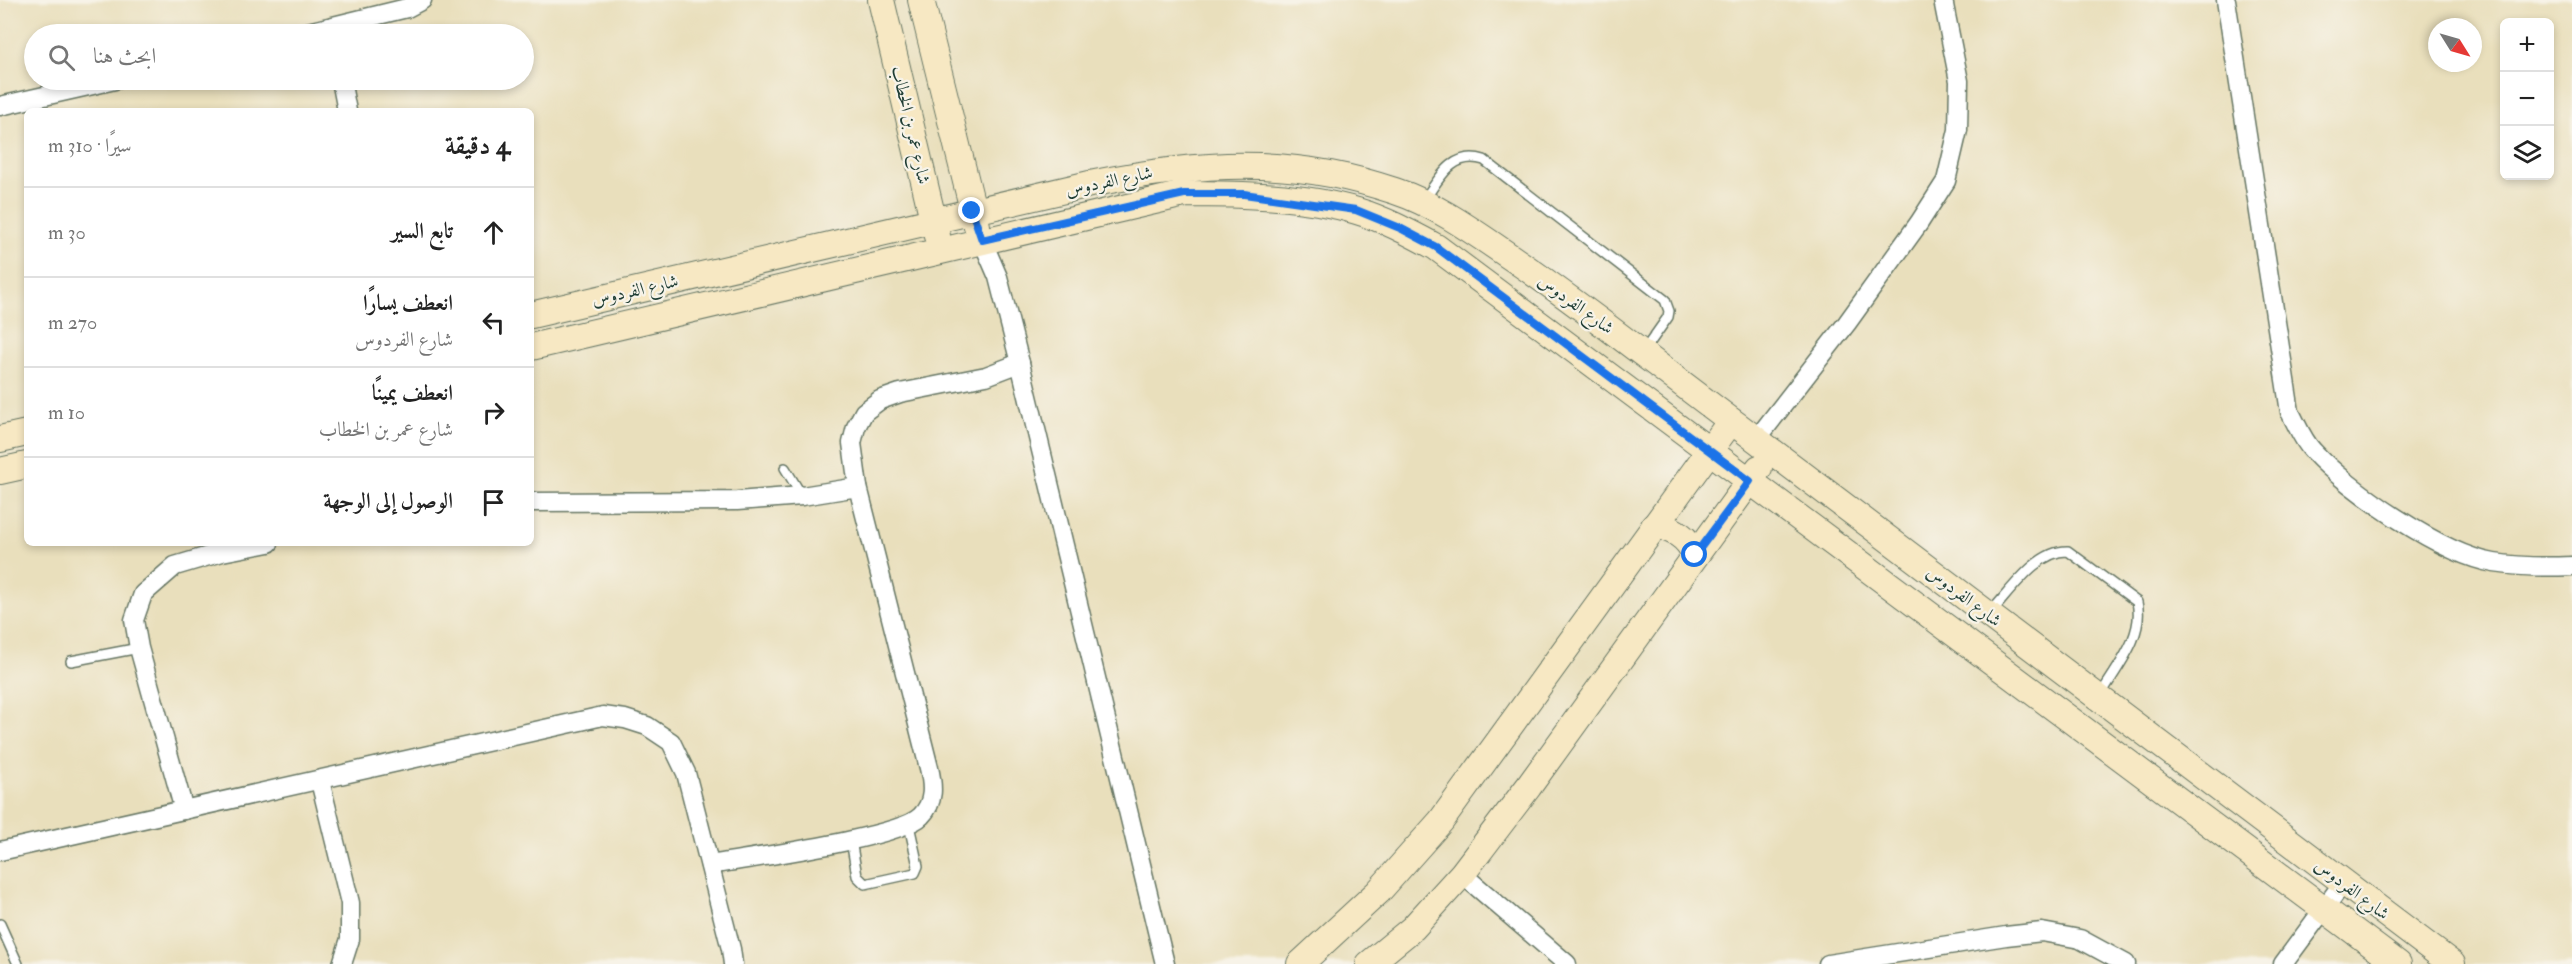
<!DOCTYPE html>
<html lang="ar">
<meta charset="utf-8">
<style>
body{margin:0;font-family:"IM FELL Double Pica",Amiri,serif;background:#f2f2f2;color:#222;direction:rtl}
.controls{position:absolute;right:18px;top:18px;display:grid;overflow:hidden;border-radius:9px;box-shadow:0 3px 9px #0003}
.controls button{width:54px;height:54px;display:grid;place-items:center;padding:0;border:0;border-bottom:2px solid #e0e0e0;background:#fff;color:#222;font:30px sans-serif}
.compass{position:absolute;left:2428px;top:18px;width:54px;height:54px;border-radius:50%;background:#fff;box-shadow:0 3px 9px #0003;rotate:127deg}
.stop{position:absolute;width:18px;height:18px;margin:-14px;border:4px solid #1a73e8;border-radius:50%;background:#fff}
.stop.end{background:#1a73e8;border-color:#fff;box-shadow:0 2px 6px #0008}
.list{margin:0;padding:0;list-style:none}
h2{display:flex;justify-content:space-between;align-items:center;height:78px;margin:0;padding:0 24px;font-size:26px}
h2 small{font-size:20px;font-weight:400;color:#767676}
.list li{display:grid;grid-template-columns:39px 1fr auto;gap:18px;align-items:center;box-sizing:border-box;height:90px;padding:0 24px;border-top:2px solid #e0e0e0}
.list b{display:block;font-size:22px;white-space:nowrap}
.list p{margin:0;font-size:20px;white-space:nowrap;color:#767676}
.list em{font-size:20px;font-style:normal;color:#767676}
.icon{flex:none;width:33px;height:33px;fill:none;stroke:currentColor;stroke-width:2;stroke-linecap:round;stroke-linejoin:round}
.map{position:relative;flex:none;width:2572px;height:964px;overflow:hidden;direction:ltr}
.search{position:absolute;background:#fff;box-shadow:0 3px 9px #0003;left:24px;top:24px;width:510px;height:66px;display:flex;align-items:center;gap:15px;box-sizing:border-box;padding:0 21px;border-radius:33px;color:#767676;font-size:22px}
.panel{position:absolute;background:#fff;box-shadow:0 3px 9px #0003;left:24px;top:108px;width:510px;height:438px;border-radius:9px;direction:rtl}
.map>svg:first-child{display:block}
.lines{fill:none;stroke-linecap:round;stroke-linejoin:round}
.lane-casing{stroke:#667664;stroke-width:12}
.street-casing{stroke:#667664;stroke-width:21}
.secondary-casing{stroke:#667664;stroke-width:28}
.lane{stroke:#fff;stroke-width:9}
.street{stroke:#fff;stroke-width:18}
.secondary{stroke:#f7e8c3;stroke-width:26}
.route{stroke:#1a73e8;stroke-width:8}
.labels{text-anchor:middle;stroke-width:4.5;stroke-linejoin:round;paint-order:stroke}
.street-label{font-size:18px;fill:#1f3d34;stroke:#f7f3e8}
</style>
<div class="map">
<svg width="2572" height="964" viewBox="0 0 2572 964">
<rect width="100%" height="100%" fill="#f7f3e8"/>
<filter id="ink" filterUnits="userSpaceOnUse"><feTurbulence type="fractalNoise" baseFrequency=".0167" numOctaves="2"/><feDisplacementMap in="SourceGraphic" scale="12" xChannelSelector="R" yChannelSelector="G"/><feConvolveMatrix kernelMatrix="1 2 1 2 8 2 1 2 1" color-interpolation-filters="sRGB"/></filter>
<filter id="wash" filterUnits="userSpaceOnUse"><feTurbulence type="fractalNoise" baseFrequency=".008" numOctaves="4" result="noise"/><feDisplacementMap in="SourceGraphic" scale="24" xChannelSelector="R" yChannelSelector="G"/><feGaussianBlur stdDeviation="1.35" result="paint"/><feColorMatrix in="noise" values="0 0 0 0 0 0 0 0 0 0 0 0 0 0 0 0 0 1.4 0 .05"/><feComposite in="paint" operator="in"/></filter>
<g filter="url(#wash)">
<rect width="100%" height="100%" fill="#e9dfbc"/>
</g>
<g filter="url(#ink)">
<g class="lines">
<g class="lane-casing">
<g id="lane">
<path d="M1423,202C1439,179 1452,150 1484,160L1665,300L1669,311L1668,317L1644,351"/>
<path d="M785,468L802,496"/>
<path d="M1990,613C2010,592 2037,550 2068,551L2137,602C2145,636 2116,668 2100,696"/>
<path d="M71,661L139,648"/>
<path d="M851,840L857,876L865,884L915,873L918,866L909,825"/>
<path d="M0,924L18,964"/>
</g>
</g>
<g class="street-casing">
<g id="street">
<path d="M2226,0L2290,412C2297,425 2303,441 2313,451C2348,490 2443,555 2494,563C2519,567 2547,567 2572,566"/>
<path d="M300,34L407,8L422,0"/>
<path d="M341,80L347,111"/>
<path d="M0,106L115,80"/>
<path d="M982,240L998,277L1020,363L1165,964"/>
<path d="M1756,440L1847,323L1919,223L1946,181L1958,130L1959,81L1943,0"/>
<path d="M531,502L737,501L802,496L858,487"/>
<path d="M320,781L350,903V939L342,964"/>
<path d="M184,810L139,648L134,620L143,594L175,566L222,552L269,543"/>
<path d="M0,851L603,716L625,719L647,726L671,742L686,773L731,949L733,964"/>
<path d="M710,865C748,858 900,838 921,816C935,802 933,785 929,768L858,487L852,443L856,427L864,412L880,400L900,393L986,376L1020,363"/>
<path d="M1462,874L1567,964"/>
<path d="M1828,964L2006,936L2042,932L2080,939L2126,964"/>
<path d="M2283,964L2343,883"/>
</g>
</g>
<g class="secondary-casing">
<g id="secondary">
<path d="M881,0L937,236"/>
<path d="M921,0L977,226"/>
<path d="M531,315L1090,184C1198,162 1289,155 1395,191C1438,205 1478,235 1515,260C1591,312 1663,370 1737,425C1975,605 2213,785 2452,964"/>
<path d="M531,347L1184,194C1238,194 1304,195 1357,211C1384,219 1410,233 1436,247L2398,964"/>
<path d="M0,439L27,433"/>
<path d="M0,471L27,465"/>
<path d="M1654,526C1674,528 1688,537 1695,555"/>
<path d="M1300,964L1378,892L1441,821L1731,421"/>
<path d="M1369,964L1413,928L1462,874L1529,786L1759,468"/>
</g>
</g>
<use href="#lane" class="lane"/>
<use href="#street" class="street"/>
<use href="#secondary" class="secondary"/>
</g>
</g>
<g class="lines" filter="url(#ink)">
<path class="route" d="M972,211L982,240L1184,194H1244L1356,210L1400,228L1436,247L1750,481L1695,555"/>
</g>
<g class="labels">
<g class="street-label">
<text transform="translate(911 125) rotate(77)" y="6">شارع عمر بن الخطاب</text>
<text transform="translate(1109 181) rotate(-12)" y="6">شارع الفردوس</text>
<text transform="translate(635 290) rotate(-13)" y="6">شارع الفردوس</text>
<text transform="translate(1576 304) rotate(36)" y="6">شارع الفردوس</text>
<text transform="translate(1964 596) rotate(37)" y="6">شارع الفردوس</text>
<text transform="translate(2352 889) rotate(37)" y="6">شارع الفردوس</text>
</g>
</g>
</svg>
<div class="controls">
<button>+</button>
<button>−</button>
<button><svg class="icon" aria-label="layers" viewBox="0 0 24 24"><path d="M12 4l9 5-9 5-9-5zM3 14l9 5 9-5"/></svg></button>
</div>
<svg class="compass" viewBox="-18 -18 36 36"><path d="M0-13l5 13h-10z" fill="#e53935"/><path d="M0 13l5-13h-10z" fill="#767676"/></svg>
<div class="stop" style="left:1695px;top:555px"></div>
<div class="stop end" style="left:972px;top:211px"></div>
<div class="search"><svg class="icon" aria-label="search" viewBox="0 0 24 24"><circle cx="10" cy="10" r="6"/><path d="M15 15l6 6"/></svg>ابحث هنا</div>
<section class="panel">
<h2>4 دقيقة<small>سيرًا · 310 m</small></h2>
<ul class="list">
<li><svg class="icon" aria-label="ahead" viewBox="0 0 24 24"><path d="M12 20V5M6 11l6-6 6 6"/></svg><div><b>تابع السير</b></div><em>30 m</em></li>
<li><svg class="icon" aria-label="left" viewBox="0 0 24 24"><path d="M17 20v-9H6M10 6l-5 5 5 5"/></svg><div><b>انعطف يسارًا</b><p>شارع الفردوس</p></div><em>270 m</em></li>
<li><svg class="icon" aria-label="right" viewBox="0 0 24 24"><path d="M7 20v-9h11M14 6l5 5-5 5"/></svg><div><b>انعطف يمينًا</b><p>شارع عمر بن الخطاب</p></div><em>10 m</em></li>
<li><svg class="icon" aria-label="arrive" viewBox="0 0 24 24"><path d="M6 21V4h12l-3 4 3 4H6"/></svg><div><b>الوصول إلى الوجهة</b></div></li>
</ul>
</section>
</div>
